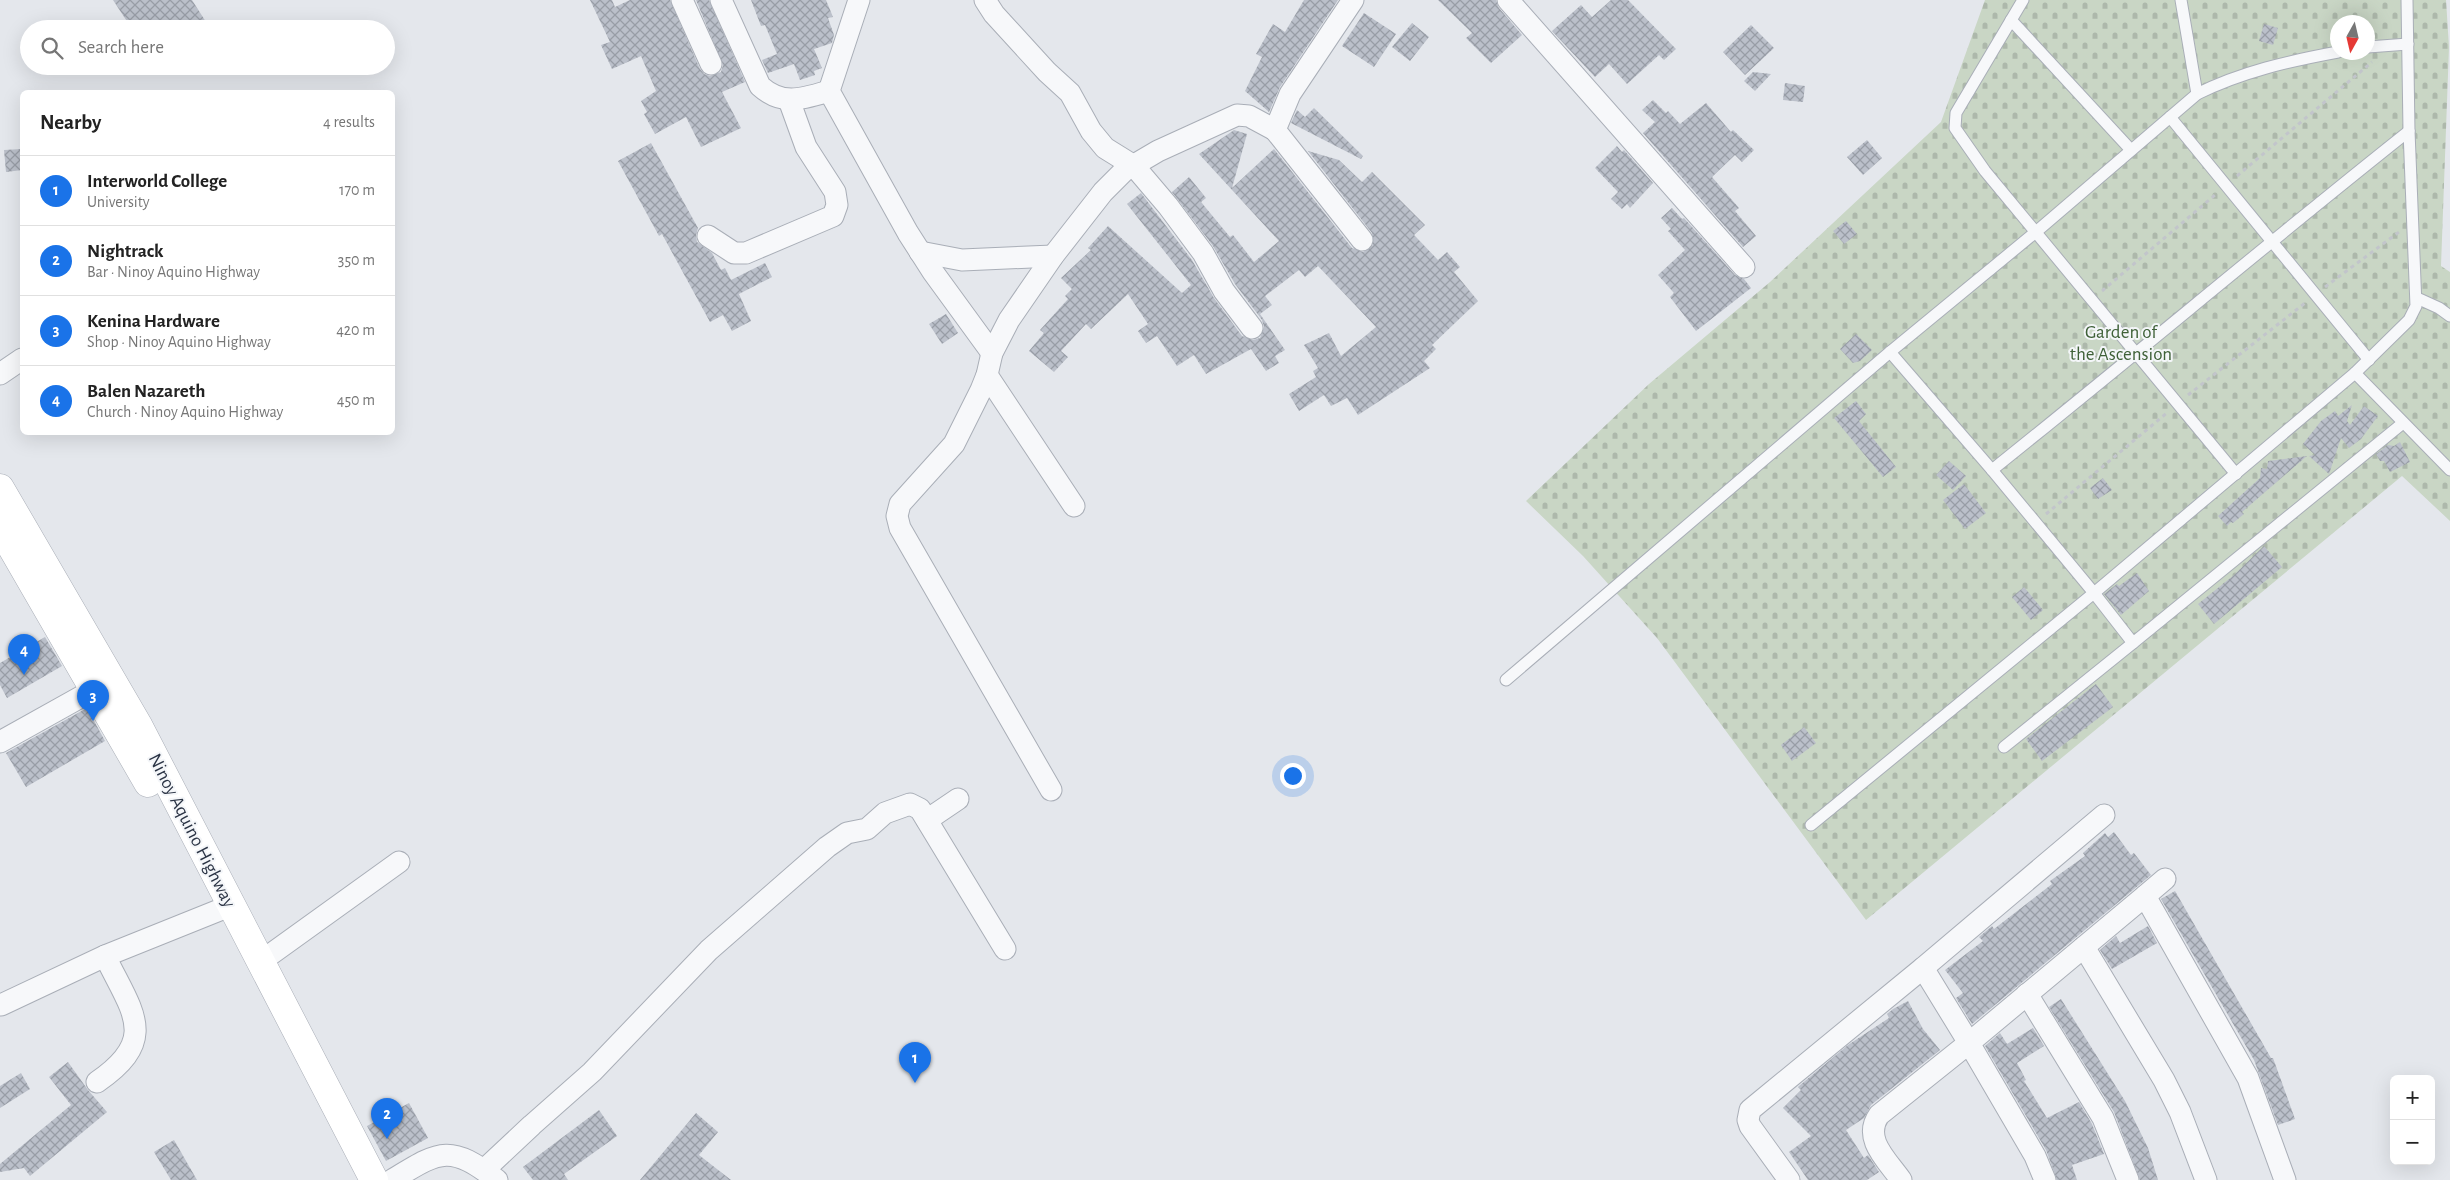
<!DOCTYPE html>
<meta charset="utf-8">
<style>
body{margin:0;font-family:"Alegreya Sans",sans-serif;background:#f2f2f2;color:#222}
.controls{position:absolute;right:15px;bottom:15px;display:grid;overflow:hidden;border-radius:8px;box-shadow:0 5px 20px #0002}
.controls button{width:45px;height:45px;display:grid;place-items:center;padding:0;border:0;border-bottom:1px solid #e0e0e0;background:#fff;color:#222;font:25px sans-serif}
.compass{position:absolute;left:2330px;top:15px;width:45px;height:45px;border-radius:50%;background:#fff;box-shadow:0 5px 20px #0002;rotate:188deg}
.you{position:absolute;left:1292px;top:775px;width:18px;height:18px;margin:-12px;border:4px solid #fff;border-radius:50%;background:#1a73e8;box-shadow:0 0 0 8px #1a73e833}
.badge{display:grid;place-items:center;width:32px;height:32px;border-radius:50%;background:#1a73e8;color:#fff;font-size:16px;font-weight:700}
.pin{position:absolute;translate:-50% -41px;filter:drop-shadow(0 1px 2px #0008)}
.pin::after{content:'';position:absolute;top:26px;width:18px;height:15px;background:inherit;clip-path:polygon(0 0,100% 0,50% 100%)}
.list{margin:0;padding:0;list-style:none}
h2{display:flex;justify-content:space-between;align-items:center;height:65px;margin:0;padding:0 20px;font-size:21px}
h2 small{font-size:16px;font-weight:400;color:#767676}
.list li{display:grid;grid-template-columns:32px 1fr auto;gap:15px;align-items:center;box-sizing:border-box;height:70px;padding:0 20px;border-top:1px solid #e0e0e0}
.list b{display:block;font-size:19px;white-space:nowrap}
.list p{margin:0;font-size:16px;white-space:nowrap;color:#767676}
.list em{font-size:16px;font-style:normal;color:#767676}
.icon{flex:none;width:28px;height:28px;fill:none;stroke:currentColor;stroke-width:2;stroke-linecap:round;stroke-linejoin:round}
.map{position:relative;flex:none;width:2450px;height:1180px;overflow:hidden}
.search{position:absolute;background:#fff;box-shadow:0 5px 20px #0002;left:20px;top:20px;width:375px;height:55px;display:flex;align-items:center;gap:12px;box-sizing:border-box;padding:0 18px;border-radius:28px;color:#767676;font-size:19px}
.panel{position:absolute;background:#fff;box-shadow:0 5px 20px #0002;left:20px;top:90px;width:375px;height:345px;border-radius:8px}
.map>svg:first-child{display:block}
.cemetery{fill:url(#cemetery-stones);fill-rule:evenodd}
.building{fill:url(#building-cross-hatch)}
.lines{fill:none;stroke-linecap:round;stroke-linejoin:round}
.lane-casing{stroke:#a9aeb7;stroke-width:13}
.street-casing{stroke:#a9aeb7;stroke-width:23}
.secondary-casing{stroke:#a9aeb7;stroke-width:29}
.path{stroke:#c2c5cb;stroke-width:3;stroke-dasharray:4 4;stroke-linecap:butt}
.lane{stroke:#f7f8fa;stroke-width:11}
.street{stroke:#f7f8fa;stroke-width:21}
.secondary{stroke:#fff;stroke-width:28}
.labels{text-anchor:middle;stroke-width:4;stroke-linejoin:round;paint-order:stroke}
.park-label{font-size:19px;fill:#3f6138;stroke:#f4f6f9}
.street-label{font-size:19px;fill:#2b3445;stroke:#f4f6f9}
</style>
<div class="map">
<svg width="2450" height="1180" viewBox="0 0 2450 1180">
<defs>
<pattern id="cemetery-stones" width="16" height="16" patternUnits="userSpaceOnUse" patternTransform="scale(1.25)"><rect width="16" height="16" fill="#c9d6c5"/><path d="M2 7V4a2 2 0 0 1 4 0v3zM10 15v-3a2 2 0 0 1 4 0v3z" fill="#adb8ab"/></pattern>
<pattern id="building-cross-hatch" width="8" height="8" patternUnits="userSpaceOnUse" patternTransform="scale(1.25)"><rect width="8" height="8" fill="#bbc0ca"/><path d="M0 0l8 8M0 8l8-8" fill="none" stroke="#989da6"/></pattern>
</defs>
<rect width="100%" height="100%" fill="#e4e7ec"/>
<path class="cemetery" d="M1985,0H2446L2449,47L2441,266L2450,272V521L2402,476L1866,920L1657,638L1583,556L1526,501L1649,384L1770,282L1941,122ZM2338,22H2368V52H2338Z"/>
<g class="building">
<path d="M113,0H192L206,22L195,29H132Z"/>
<path d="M590,0H612L615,7L630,0H670L700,69L704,74L710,76L721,72L723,65L696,0H709L745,82L722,92L741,128L701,147L686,117L655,134L644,114L647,112L641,101L656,91L641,56L612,69L601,45L610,42Z"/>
<path d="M751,0H826L833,17L828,18L834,35L832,43L814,49L822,68L814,71L815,75L800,80L794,64L768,73L762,60L777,54L765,25L761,26Z"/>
<path d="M1304,0H1338L1280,87L1269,112L1245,91L1262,57L1256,54L1273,24L1285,32Z"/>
<path d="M1438,0H1496L1499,8L1522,35L1491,63L1466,38L1472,33Z"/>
<path d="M1611,0H1628L1676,49L1664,60L1659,55L1627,84L1609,64L1595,77L1552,31L1581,5L1592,17Z"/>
<path d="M1364,13L1396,34L1374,67L1342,46Z"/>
<path d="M1412,23L1429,37L1410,61L1392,47Z"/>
<path d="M2264,24L2278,28L2273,45L2259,41Z"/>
<path d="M1751,25L1774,48L1745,75L1723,52Z"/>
<path d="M1753,72L1771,74L1755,91L1744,81Z"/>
<path d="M1785,83L1805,86L1803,102L1783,100Z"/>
<path d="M1653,100L1666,113L1668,111L1680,124L1706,103L1731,132L1733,130L1754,150L1742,162L1735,155L1712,177L1739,208L1735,211L1756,236L1743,247L1643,133L1655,122L1642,110Z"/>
<path d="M1314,108L1363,156L1361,159L1291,123L1297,110L1305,117Z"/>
<path d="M1234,130L1247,134L1232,188L1274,149L1352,248L1363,252L1373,245L1372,233L1308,151L1339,160L1362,182L1372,172L1425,225L1414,235L1438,260L1447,252L1460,267L1454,272L1478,301L1432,345L1436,349L1424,361L1430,368L1358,415L1347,398L1331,406L1324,395L1299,411L1289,394L1316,377L1313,371L1318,368L1304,345L1329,333L1341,356L1376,327L1318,266L1305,277L1299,270L1265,296L1272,305L1260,314L1285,350L1275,356L1279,363L1266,371L1251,349L1206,374L1194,355L1177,366L1157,336L1146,343L1138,331L1148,324L1128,294L1091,329L1086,324L1061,351L1068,357L1054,372L1029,351L1044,333L1040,330L1068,299L1065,296L1072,289L1061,278L1091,250L1088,248L1108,226L1182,293L1191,285L1127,204L1141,193L1192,260L1214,298L1242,336L1253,340L1260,338L1264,327L1262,320L1235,284L1213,246L1172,192L1189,177L1206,198L1201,202L1230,237L1233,235L1254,262L1279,241L1199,154Z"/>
<path d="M1867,140L1882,158L1863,175L1847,157Z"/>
<path d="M651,143L698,228L696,235L697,242L712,253L721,270L725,268L731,280L765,263L772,277L739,294L751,321L732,331L723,315L710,322L662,234L659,236L618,161Z"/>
<path d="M1617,146L1622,152L1624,150L1653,183L1630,208L1627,204L1622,209L1611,199L1618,192L1595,168Z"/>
<path d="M22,149V170L6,172L4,150Z"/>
<path d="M1672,208L1682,219L1684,218L1735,275L1744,279L1751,288L1696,331L1670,297L1674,293L1658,275L1685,250L1668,231L1671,229L1661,218Z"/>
<path d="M1846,221L1857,234L1844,244L1833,231Z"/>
<path d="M946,314L958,333L942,344L929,324Z"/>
<path d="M1856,334L1872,350L1860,361L1853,363L1840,349Z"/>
<path d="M1856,401L1866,414L1859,421L1896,467L1883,477L1834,418Z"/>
<path d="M2352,405L2347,421L2350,425L2364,406L2378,416L2361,439L2349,448L2341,438L2329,474L2309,456L2315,455L2303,444L2321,421L2335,411L2338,416Z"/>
<path d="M2400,442L2410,462L2390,472L2384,461H2380L2376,454L2388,445L2394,446Z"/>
<path d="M2307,456L2242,512L2244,514L2233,523L2231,522L2227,526L2218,516L2260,478L2261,468L2267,469L2268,461Z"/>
<path d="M1949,461L1966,476L1953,490L1936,475Z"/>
<path d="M2103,478L2112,490L2098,499L2090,488Z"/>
<path d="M1964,484L1986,513L1965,529L1943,500Z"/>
<path d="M2264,546L2282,567L2214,624L2198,604L2234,575Z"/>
<path d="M2137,573L2149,591L2121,615L2104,594L2117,584L2119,586Z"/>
<path d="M2024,587L2043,610L2031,620L2012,597Z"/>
<path d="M45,637L62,666L7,698L0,685V663Z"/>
<path d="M2096,684L2113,707L2042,761L2026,739Z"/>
<path d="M87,708L105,741L26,787L6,753Z"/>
<path d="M1804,727L1816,743L1792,761L1781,745Z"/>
<path d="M2114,832L2131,855L2134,853L2151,875L1972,1024L1956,998L1963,993L1945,970L1983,941L1979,937L1992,926L1994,929L2052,884L2050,881L2085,856L2083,853L2105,833L2108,837Z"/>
<path d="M2175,891L2271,1058H2273L2295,1119L2278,1125L2254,1060L2161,899Z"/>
<path d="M2148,926L2157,943L2112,969L2100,950L2116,936L2120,943Z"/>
<path d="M2061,999L2125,1101L2148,1148L2158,1180H2140L2114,1112L2049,1007Z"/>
<path d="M1908,1001L1923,1029L1940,1050L1871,1105L1864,1118L1846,1130L1864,1158L1868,1155L1879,1172L1867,1180H1808L1789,1152L1811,1136L1783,1108L1801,1090L1798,1087L1799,1086L1848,1045L1889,1018L1887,1014L1893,1009Z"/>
<path d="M2033,1028L2044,1046L2017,1063L2026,1080L2024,1081L2047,1118L2079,1102L2092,1124L2104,1154L2072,1165L2077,1180H2057L2046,1150L1985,1046L2000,1033L2007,1044Z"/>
<path d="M68,1062L88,1090L107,1112L30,1176L24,1168L0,1172V1164L71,1105L49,1077Z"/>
<path d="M21,1073L30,1089L0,1108V1086Z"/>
<path d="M409,1103L428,1138L386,1161L367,1126Z"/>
<path d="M599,1110L617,1136L564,1174L568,1180H533L523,1167Z"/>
<path d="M696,1113L718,1132L699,1155L731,1180H640Z"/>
<path d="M174,1140L197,1180H171L154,1152Z"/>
</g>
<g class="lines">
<g class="lane-casing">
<g id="lane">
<path d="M2023,0L1956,113L1955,128L1985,171L2236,474"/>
<path d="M2181,0L2197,94"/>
<path d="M2407,0L2409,131L2416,306L2409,320L2355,373L2450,470"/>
<path d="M2011,20L2131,150"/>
<path d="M2368,47L2408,44"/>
<path d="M2338,52C2289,61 2241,72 2197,94L2037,231L1890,352L1992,470L2094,593L2355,373"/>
<path d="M2170,117L2369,360"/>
<path d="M2417,298L2439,308L2450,316"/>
<path d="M1992,470C2132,358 2269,242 2409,131"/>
<path d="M1506,680L1890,352"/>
<path d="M2004,747L2133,643"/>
<path d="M1811,825L2094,593L2133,643L2403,423"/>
</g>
</g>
<g class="street-casing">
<g id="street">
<path d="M682,0L711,64"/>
<path d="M721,0L760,86C782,106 802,99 829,91"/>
<path d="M859,0L829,91L908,233L933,272L992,353"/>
<path d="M985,0L994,14L1047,72L1070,93L1091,131L1105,148L1134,166L1168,206L1203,253L1224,291L1252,328"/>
<path d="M1353,0L1290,94L1275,130L1362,240"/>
<path d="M1508,0L1744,267"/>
<path d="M708,236L734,253H746L833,216L837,205L835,192L806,147L789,100"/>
<path d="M920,252L962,260L1053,256"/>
<path d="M0,374L22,359"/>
<path d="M987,375L1074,506"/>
<path d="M0,742L95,689"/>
<path d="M1051,790L900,528L897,516L900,504L954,444L981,390L987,375L992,353L1009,320L1053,256L1103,192L1124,171L1158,151L1237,115L1249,116L1275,130"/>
<path d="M927,820L958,799"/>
<path d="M2145,896L2165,879"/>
<path d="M2084,947L2164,1080L2180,1112L2206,1180"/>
<path d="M260,962L399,862"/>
<path d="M1923,968L2104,815"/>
<path d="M2027,994L2103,1118L2128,1180"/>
<path d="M1,1005L105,956L232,905"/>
<path d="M97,1082C160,1039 132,1012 105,956"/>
<path d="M484,1170L532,1125L592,1072L709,950L827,847L847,833L867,829L885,813L910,804L920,809L1005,949"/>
<path d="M392,1180C440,1151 449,1143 497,1180"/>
<path d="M1789,1180L1750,1126L1748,1120L1750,1110L1923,968L1969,1043L1879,1115C1862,1139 1888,1161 1901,1180"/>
<path d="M2045,1180L2035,1156L1969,1043L2145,896L2248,1078L2285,1180"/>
</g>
</g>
<g class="secondary-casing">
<g id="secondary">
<path d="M0,488L138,725L374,1180"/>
<path d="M0,527L148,783"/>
</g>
</g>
<g class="path">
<path d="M2237,176L2372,62"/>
<path d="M2325,287L2399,232"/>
<path d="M2102,291L2215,195"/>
<path d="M2188,395L2305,303"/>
<path d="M2046,514L2168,412"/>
</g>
<use href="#lane" class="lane"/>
<use href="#street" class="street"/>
<use href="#secondary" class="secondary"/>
</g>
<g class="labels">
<g class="park-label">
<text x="2121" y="338">Garden of<tspan x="2121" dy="22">the Ascension</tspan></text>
</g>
<g class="street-label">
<text transform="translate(193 830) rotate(63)" y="7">Ninoy Aquino Highway</text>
</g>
</g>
</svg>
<div class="controls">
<button>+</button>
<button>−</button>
</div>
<svg class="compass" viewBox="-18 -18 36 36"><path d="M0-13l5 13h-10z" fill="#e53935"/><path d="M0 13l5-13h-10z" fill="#767676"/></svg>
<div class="you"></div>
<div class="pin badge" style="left:915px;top:1083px">1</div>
<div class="pin badge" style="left:387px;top:1139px">2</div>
<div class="pin badge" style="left:93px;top:721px">3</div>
<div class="pin badge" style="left:24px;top:675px">4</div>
<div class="search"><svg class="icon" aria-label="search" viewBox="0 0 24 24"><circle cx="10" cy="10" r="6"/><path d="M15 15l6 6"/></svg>Search here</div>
<section class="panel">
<h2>Nearby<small>4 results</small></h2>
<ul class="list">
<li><span class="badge">1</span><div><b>Interworld College</b><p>University</p></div><em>170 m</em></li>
<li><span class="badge">2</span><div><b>Nightrack</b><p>Bar · Ninoy Aquino Highway</p></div><em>350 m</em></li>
<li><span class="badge">3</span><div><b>Kenina Hardware</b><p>Shop · Ninoy Aquino Highway</p></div><em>420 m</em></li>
<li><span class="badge">4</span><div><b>Balen Nazareth</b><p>Church · Ninoy Aquino Highway</p></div><em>450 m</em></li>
</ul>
</section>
</div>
